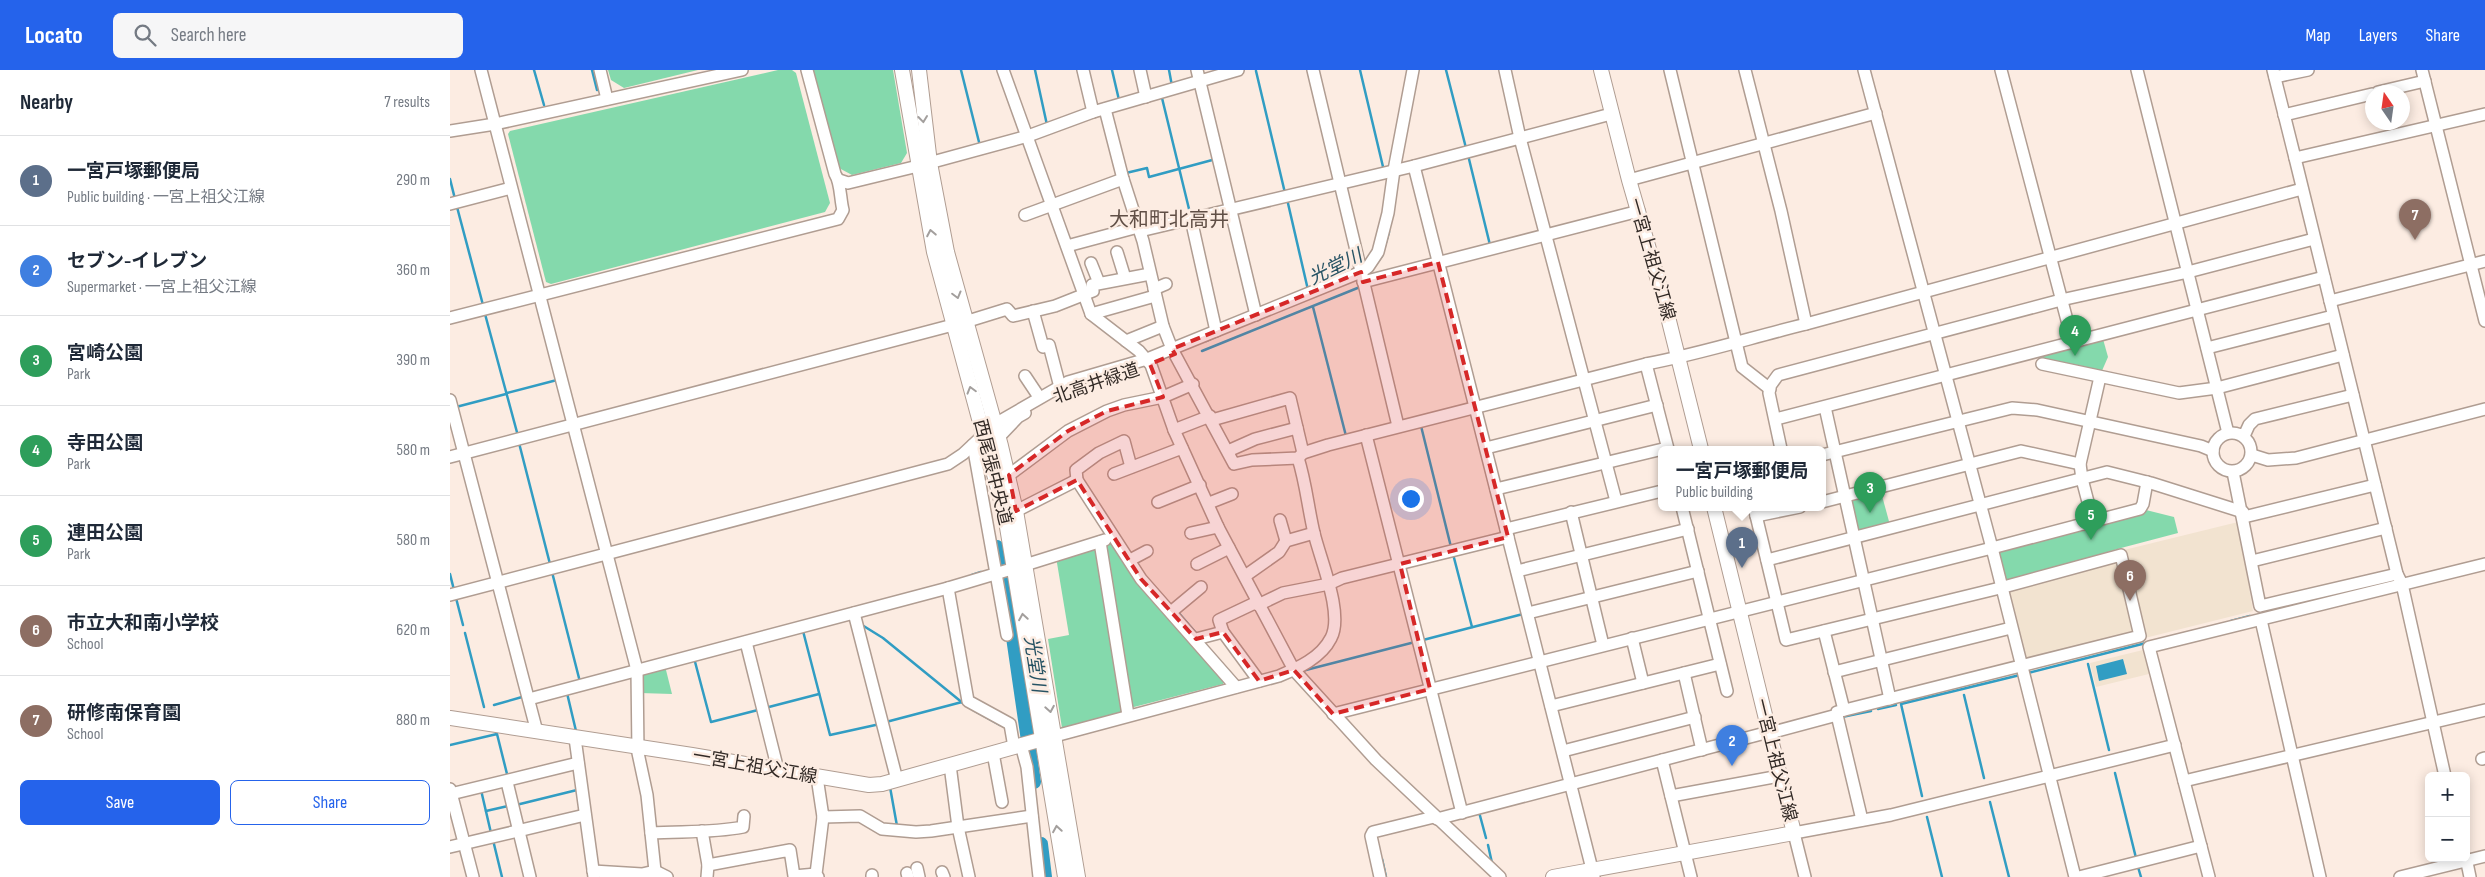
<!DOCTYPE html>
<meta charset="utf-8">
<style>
body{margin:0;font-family:"Sofia Sans Condensed","Noto Sans JP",sans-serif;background:#f6f6f7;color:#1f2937}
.controls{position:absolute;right:15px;bottom:15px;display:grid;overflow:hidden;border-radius:8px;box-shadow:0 2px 12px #0003}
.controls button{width:45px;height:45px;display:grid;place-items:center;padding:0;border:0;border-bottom:1px solid #e0e1e3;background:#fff;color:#1f2937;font:25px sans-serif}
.compass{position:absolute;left:1915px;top:15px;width:45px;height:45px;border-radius:50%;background:#fff;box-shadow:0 2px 12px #0003;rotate:347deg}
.you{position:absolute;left:960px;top:428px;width:18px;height:18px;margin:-12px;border:4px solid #fff;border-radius:50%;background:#1a73e8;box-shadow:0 0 0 8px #1a73e833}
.badge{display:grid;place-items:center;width:32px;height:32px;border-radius:50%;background:#2563eb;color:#fff;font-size:16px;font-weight:700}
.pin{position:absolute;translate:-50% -41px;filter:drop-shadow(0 1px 2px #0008)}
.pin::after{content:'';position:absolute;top:26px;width:18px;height:15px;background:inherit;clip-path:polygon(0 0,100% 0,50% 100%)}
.popup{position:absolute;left:1208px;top:376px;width:168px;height:65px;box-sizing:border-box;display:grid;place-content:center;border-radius:8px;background:#fff;filter:drop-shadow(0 1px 4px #0005);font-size:16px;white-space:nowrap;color:#747a83}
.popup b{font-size:19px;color:#1f2937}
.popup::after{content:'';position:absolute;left:50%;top:100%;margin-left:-10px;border:10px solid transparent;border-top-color:#fff}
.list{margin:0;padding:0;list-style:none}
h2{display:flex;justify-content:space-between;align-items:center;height:65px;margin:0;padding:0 20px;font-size:21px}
h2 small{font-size:16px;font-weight:400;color:#747a83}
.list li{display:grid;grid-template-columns:32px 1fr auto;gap:15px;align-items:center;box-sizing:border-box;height:90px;padding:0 20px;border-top:1px solid #e0e1e3}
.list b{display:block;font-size:19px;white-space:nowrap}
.list p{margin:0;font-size:16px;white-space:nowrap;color:#747a83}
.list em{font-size:16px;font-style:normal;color:#747a83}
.actions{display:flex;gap:10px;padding:15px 20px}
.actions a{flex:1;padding:11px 0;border:1px solid #2563eb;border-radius:8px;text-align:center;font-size:18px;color:#2563eb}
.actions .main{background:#2563eb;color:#fff}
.icon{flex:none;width:28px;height:28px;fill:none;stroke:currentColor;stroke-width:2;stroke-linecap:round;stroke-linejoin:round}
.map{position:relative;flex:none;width:2035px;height:807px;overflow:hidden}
header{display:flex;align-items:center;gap:30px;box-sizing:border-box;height:70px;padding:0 25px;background:#2563eb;color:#fff}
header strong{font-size:24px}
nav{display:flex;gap:28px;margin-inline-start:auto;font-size:18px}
.search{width:350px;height:45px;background:#f6f6f7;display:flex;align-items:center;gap:12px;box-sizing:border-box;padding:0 18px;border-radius:8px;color:#747a83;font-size:19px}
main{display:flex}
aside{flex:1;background:#fff}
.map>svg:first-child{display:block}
.education{fill:#f2e3d0}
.green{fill:#84d9ac}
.water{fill:#319dc3}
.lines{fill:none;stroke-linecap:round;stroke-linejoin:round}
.stream{stroke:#319dc3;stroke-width:2.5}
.river{stroke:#319dc3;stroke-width:14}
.minor-casing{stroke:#b09d92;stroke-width:14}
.major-casing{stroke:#b09d92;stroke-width:16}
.minor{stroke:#fff;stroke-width:11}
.major{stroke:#fff;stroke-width:14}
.oneway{stroke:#a39f9d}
.marked{fill:#d62828;fill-opacity:0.2;stroke:#d62828;stroke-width:4;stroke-dasharray:10 6;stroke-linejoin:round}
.labels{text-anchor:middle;stroke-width:5;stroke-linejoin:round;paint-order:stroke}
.street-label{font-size:18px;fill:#322a26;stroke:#fcece2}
.water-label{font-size:19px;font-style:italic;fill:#275364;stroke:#fcece2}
.quarter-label{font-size:20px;fill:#604f46;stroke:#fcece2}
</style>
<header>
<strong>Locato</strong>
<div class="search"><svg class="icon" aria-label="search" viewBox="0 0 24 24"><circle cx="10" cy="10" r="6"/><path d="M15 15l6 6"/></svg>Search here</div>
<nav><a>Map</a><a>Layers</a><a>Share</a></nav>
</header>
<main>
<aside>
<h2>Nearby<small>7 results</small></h2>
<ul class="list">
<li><span class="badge" style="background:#5c6f8a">1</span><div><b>一宮戸塚郵便局</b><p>Public building · 一宮上祖父江線</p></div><em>290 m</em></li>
<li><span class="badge" style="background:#3f7fe0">2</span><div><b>セブン-イレブン</b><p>Supermarket · 一宮上祖父江線</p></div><em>360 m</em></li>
<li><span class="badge" style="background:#2e9e5b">3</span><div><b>宮崎公園</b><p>Park</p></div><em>390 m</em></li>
<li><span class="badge" style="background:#2e9e5b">4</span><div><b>寺田公園</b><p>Park</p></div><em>580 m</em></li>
<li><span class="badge" style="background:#2e9e5b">5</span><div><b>連田公園</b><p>Park</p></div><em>580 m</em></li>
<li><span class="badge" style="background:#8d6e63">6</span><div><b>市立大和南小学校</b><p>School</p></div><em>620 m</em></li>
<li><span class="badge" style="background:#8d6e63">7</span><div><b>研修南保育園</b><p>School</p></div><em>880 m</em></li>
</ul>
<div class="actions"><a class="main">Save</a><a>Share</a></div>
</aside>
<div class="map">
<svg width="2035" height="807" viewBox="0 0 2035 807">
<rect width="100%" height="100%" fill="#fcece2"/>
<g class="education">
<path d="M1788,452L1803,541L1695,568L1694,562L1574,592L1555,522L1675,488L1674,480Z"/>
<path d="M1697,579L1703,603L1646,617L1640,593Z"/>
</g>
<g class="green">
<path d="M158,0H248L174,18L161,10Z"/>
<path d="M328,0H342L346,3L380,133L375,142L101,214L96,212L58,64L60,61Z"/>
<path d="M363,0H443L457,83L451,93L402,105L389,98Z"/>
<path d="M1653,269L1658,287L1651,303L1594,291L1592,285Z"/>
<path d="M1431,422L1440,455L1408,463L1400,431Z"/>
<path d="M1696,440L1724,447L1728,463L1671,478L1554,513L1546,480Z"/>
<path d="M662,471L775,609L773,614L684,637L680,636L655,473Z"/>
<path d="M647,475L675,641L612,658L598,569L619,565L606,487Z"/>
<path d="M215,596L222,624L190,623V604Z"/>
</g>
<path class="water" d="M1673,589L1677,604L1649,611L1646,596Z"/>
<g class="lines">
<g class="stream">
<path d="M84,0L94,35"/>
<path d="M142,0L147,20"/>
<path d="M511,0L529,72"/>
<path d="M585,0L597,55"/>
<path d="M662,0L669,30"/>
<path d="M719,0L722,16"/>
<path d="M910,0L934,101"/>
<path d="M996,0L1016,78"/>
<path d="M806,1L835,123"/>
<path d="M712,28L739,139"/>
<path d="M1018,85L1040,175"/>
<path d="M676,103L697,98L699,107L766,89"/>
<path d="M0,109L5,129"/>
<path d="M837,129L858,220"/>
<path d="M7,137L33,235"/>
<path d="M921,201L932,186L939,162"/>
<path d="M863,237L896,366"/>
<path d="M35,244L68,366"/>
<path d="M756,271L774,263"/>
<path d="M752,281L910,217"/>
<path d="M57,323L107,310"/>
<path d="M6,337L56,324"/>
<path d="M971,356L1001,477"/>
<path d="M69,373L100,494"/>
<path d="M1003,484L1022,557"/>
<path d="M102,502L130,612"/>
<path d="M0,504L4,520"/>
<path d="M522,505L531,502"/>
<path d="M6,528L13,555"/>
<path d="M727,541L746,563"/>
<path d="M1781,551L1800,546"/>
<path d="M412,555L433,568L514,634"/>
<path d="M353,561L380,665L430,654"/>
<path d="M15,563L34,637"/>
<path d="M973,570L1073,544"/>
<path d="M244,588L261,652L308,640"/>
<path d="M1638,594L1659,680"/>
<path d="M852,601L965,572"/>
<path d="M1578,603L1696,573"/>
<path d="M117,623L126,661"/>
<path d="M1514,625L1534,708"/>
<path d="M44,635L72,627"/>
<path d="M315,638L369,624"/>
<path d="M1428,639L1446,635"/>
<path d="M523,640L550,655"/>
<path d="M1392,647L1421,641"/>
<path d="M436,652L512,632"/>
<path d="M0,675L47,664L58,708"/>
<path d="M1665,703L1686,788"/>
<path d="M440,717L447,756"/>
<path d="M31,720L41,763"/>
<path d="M1472,726L1451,634L1570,605"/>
<path d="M1540,732L1559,807"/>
<path d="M66,735L127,720"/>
<path d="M36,741L58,736"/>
<path d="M1029,742L1036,768"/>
<path d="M1477,747L1492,807"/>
<path d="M43,770L52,807"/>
<path d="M1038,775L1042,793"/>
<path d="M932,789L936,807"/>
<path d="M1688,797L1691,807"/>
</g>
<g class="river">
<path d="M547,477L557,526L584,712"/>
<path d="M591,774L595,807"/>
</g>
<g class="minor-casing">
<g id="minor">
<path d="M31,0L187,600L188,683L197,725L205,801"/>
<path d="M150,0L157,29"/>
<path d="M553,0L641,244L689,281L701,295L724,360L768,457L844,600L926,690L1050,807"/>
<path d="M633,0L643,42"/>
<path d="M690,0L696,27"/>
<path d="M747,0L806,245"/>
<path d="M863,0L948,356"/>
<path d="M1055,0L1070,68L1166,431"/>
<path d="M1220,0L1292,297L1320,319"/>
<path d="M1295,0L1331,141L1356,254"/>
<path d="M1414,0L1542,478L1625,807"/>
<path d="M1551,0L1623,273"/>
<path d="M1687,0L1778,363"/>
<path d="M1823,0L1845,88L2035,44"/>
<path d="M1972,0L2035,251"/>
<path d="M1825,7L1858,0"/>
<path d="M1928,22L1975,11"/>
<path d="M655,39L673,109L693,171L713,256L722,279L784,394L802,390L848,388L853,383L878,375L1196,294C1250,284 1303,267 1356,254L1852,119"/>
<path d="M1834,45L1922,24"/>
<path d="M0,61L45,54L292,0"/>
<path d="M1845,88L1947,504L1952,514L1995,706"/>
<path d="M964,96L1144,807"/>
<path d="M389,110L398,113L468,96L578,66L643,42L788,0"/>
<path d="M1179,110L1426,43"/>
<path d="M0,134L61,118"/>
<path d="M575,145L673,109"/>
<path d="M741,149L766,261"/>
<path d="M690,161L964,96L1161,44"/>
<path d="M617,176L688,157"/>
<path d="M667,182L675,208"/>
<path d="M641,193L649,213"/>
<path d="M913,212L1189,141"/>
<path d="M704,219L716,214"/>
<path d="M1880,231L2035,191"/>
<path d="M583,241L593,277L599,275L610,317"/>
<path d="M641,244L705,226"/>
<path d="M0,248L388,149L393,140C390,129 391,113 385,104L357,0"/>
<path d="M515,252L557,239L563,246L605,236L643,221L642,215L700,204"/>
<path d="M676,271L713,256"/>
<path d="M1757,278L1883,246"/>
<path d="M1196,294L1218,379"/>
<path d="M1592,294L1729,323L1767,318L1893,285"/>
<path d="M575,306L589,327"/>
<path d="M0,330L87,662"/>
<path d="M1375,337L1440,629"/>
<path d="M1326,349L1874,207"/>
<path d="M762,350L840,328L853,383"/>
<path d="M724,360L760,346"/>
<circle cx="1782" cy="382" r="19"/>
<path d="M916,365L1012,743"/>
<path d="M1794,366L1799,355L1805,349L1903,325"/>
<path d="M549,367L568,347L575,343"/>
<path d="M523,375L557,565"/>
<path d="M1036,378L1207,335"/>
<path d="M1331,379L1319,323L1320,316L1328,305L1611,230L1738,202L1864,169"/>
<path d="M778,381L805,369L847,358"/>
<path d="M1372,385L1562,338L1587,340L1751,376L1763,381"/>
<path d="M1802,385L1818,390L1846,388L2035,339"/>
<path d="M0,387L503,255"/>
<path d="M681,397L674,371L649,383L626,400L627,410L691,509L786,617"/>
<path d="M1783,402L1810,536L1947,504"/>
<path d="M664,404L732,378"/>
<path d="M559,405L618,361L657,341L674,335L713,327L743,314"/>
<path d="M1046,419L1217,378"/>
<path d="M708,432L750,415"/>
<path d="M1372,432L1571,381L1630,394"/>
<path d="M759,433L782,424"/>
<path d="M1232,437L1277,621"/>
<path d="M1304,437L1336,570L1550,518L1671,485L1690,566L1387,642V645L1320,663"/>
<path d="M566,441L627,410"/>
<path d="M1121,442L1153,575"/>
<path d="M1306,446L1350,437"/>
<path d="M1794,447L1925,415"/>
<path d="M830,450L836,471"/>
<path d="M1643,451L1632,409L1630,394L1650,307"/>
<path d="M1056,459L1212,421"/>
<path d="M741,463L768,457"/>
<path d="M650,472L678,645"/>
<path d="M680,490L697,481"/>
<path d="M1317,490L1657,402L1701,413L1793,442"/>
<path d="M1802,491L1936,458"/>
<path d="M747,494L779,478"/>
<path d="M575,495L655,470"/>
<path d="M1067,501L1238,459"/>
<path d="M795,506L829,482L836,471L864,463"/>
<path d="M498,518L518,631L560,654L564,677"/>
<path d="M0,525L498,394L513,384L545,354L618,312L697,289L911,202L918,197L928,182L938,143L944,100L963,0"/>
<path d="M807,532L769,550L773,562L809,611"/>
<path d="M808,535L833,523L879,514L892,508L1058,467"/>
<path d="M721,542L751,517"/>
<path d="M404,543L447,710"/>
<path d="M1078,543L1248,501"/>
<path d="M1811,550L1870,807"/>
<path d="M1374,561L1394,640"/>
<path d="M1182,568L1193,613"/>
<path d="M746,569L773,562"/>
<path d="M296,572L328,700"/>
<path d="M1384,602L1561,558"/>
<path d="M1234,603L1252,680"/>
<path d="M79,629L498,518L565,498"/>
<path d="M1101,636L1270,594"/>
<path d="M883,644L1542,478L1690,439L1693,434L1697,412"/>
<path d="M1387,645L1412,750"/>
<path d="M605,666L829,606C848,598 871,588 881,568C894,544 870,489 864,463C858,438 856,413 848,388"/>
<path d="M125,668L144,807"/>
<path d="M571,675L577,697L589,807"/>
<path d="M1113,681L1245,647"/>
<path d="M543,683L552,732"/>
<path d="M2032,689L2035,688"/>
<path d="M1212,690L1241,807"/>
<path d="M500,695L508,757L519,807"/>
<path d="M367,707L373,747L410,746L432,759L466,762L481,761L582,746"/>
<path d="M1734,711L2035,640"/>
<path d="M57,712L80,807"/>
<path d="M0,719L23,807"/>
<path d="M1,724L128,693"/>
<path d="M1221,726L1330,706"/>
<path d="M987,749L1319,662"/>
<path d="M252,761L258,795L257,807"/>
<path d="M201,763C232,761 263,763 293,757L294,746"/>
<path d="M0,777L135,745"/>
<path d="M2016,788L2020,807"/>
<path d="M258,795L340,780L344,806L366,804"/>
<path d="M467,798L469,807"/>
<path d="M143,801L192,804L205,801L217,807"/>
<path d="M492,802L494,807"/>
<path d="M457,803L458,807"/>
<path d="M422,805V807"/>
<path d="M368,807L366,804L373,747"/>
<path d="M930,807L921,766L923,762L984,747"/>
<path d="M1355,807L1344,763L1441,745L1725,675"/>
<path d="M1629,807L1751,776"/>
<path d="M1759,807L1699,577L2035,494"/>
<path d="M1950,807L2035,786"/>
</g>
</g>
<g class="major-casing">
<g id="major">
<path d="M452,0L484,182L555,445L615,807"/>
<path d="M469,0L480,93L497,182L551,376L566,441L628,807"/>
<path d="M1151,0L1179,110L1214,231L1251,379"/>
<path d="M0,648L242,685L419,715L432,714L600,667"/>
<path d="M1103,807L1344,763L1264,437"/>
</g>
</g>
<use href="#minor" class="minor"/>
<use href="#major" class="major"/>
</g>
<defs><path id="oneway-chevron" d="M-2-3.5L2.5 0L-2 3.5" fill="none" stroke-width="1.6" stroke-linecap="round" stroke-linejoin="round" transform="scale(1.25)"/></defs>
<g class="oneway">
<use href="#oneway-chevron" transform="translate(473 49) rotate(83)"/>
<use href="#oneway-chevron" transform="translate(481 163) rotate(-101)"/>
<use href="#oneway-chevron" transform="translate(507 225) rotate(75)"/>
<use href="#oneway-chevron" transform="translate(521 320) rotate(-106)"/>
<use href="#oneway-chevron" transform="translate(573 547) rotate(-99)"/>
<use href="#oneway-chevron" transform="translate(600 639) rotate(80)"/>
<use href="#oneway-chevron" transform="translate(607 759) rotate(-99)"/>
</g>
<path class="marked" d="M988,192L1058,467L950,494L980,619L883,644L844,600L809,611L773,562L746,569L691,509L627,410L566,441L559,405L618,361L657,341L713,327L700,294L725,284L722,279L911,202L913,212Z"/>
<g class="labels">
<g class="street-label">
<text transform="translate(1202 189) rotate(74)" y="6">一宮上祖父江線</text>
<text transform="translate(646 313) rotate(-19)" y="6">北高井緑道</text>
<text transform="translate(543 402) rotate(76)" y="6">西尾張中央道</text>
<text transform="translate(1326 690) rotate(76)" y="6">一宮上祖父江線</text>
<text transform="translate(305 696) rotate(10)" y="6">一宮上祖父江線</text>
</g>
<g class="water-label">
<text transform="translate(885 196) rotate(-26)" y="7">光堂川</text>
<text transform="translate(586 594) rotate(81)" y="7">光堂川</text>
</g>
<g class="quarter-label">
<text x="719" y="156">大和町北高井</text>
</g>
</g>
</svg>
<div class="controls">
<button>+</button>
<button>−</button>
</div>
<svg class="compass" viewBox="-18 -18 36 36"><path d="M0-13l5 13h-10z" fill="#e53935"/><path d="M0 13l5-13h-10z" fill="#747a83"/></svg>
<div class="you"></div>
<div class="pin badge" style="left:1292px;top:498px;background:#5c6f8a">1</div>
<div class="popup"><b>一宮戸塚郵便局</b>Public building</div>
<div class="pin badge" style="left:1282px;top:696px;background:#3f7fe0">2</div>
<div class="pin badge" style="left:1420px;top:443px;background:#2e9e5b">3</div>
<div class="pin badge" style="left:1625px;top:286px;background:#2e9e5b">4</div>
<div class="pin badge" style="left:1641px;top:470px;background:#2e9e5b">5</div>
<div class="pin badge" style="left:1680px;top:531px;background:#8d6e63">6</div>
<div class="pin badge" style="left:1965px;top:170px;background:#8d6e63">7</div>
</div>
</main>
